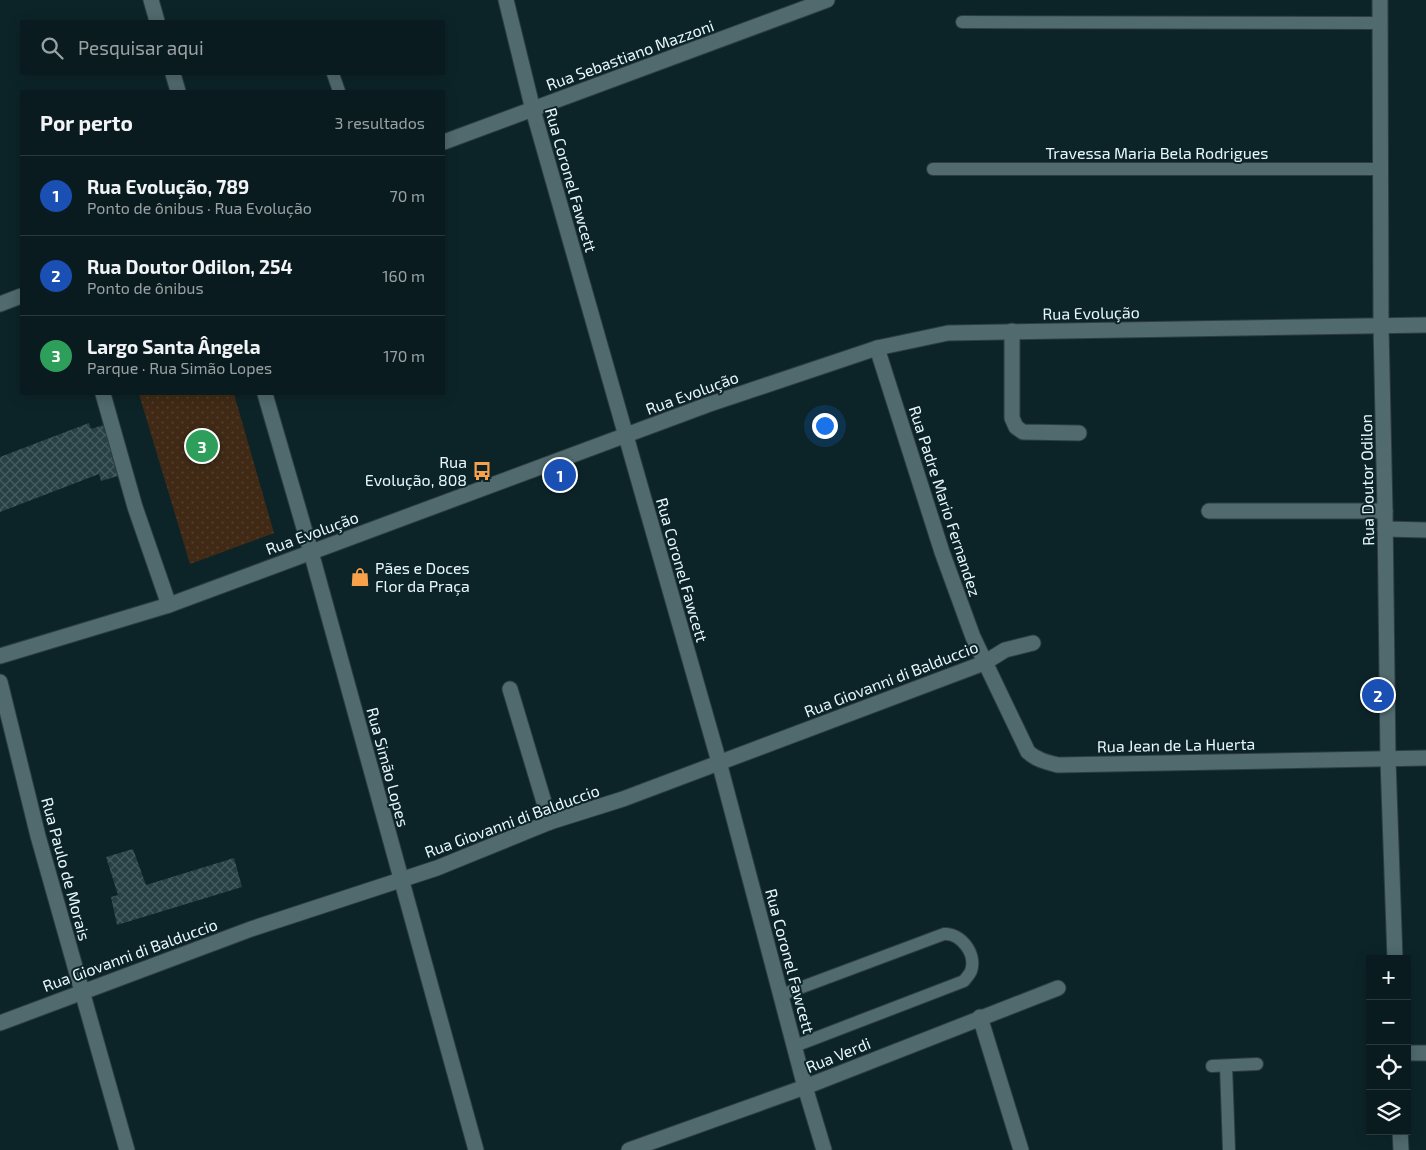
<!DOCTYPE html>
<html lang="pt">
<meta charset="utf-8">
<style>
body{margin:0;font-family:"Exo 2",sans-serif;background:#122427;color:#f1f3f6}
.controls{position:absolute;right:15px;bottom:15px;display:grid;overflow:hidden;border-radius:0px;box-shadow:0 2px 12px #0003}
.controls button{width:45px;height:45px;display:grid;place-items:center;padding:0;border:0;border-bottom:1px solid #29393c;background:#091b1e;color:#f1f3f6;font:25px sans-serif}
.you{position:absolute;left:824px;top:425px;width:18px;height:18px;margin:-12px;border:4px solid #fff;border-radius:50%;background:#1a73e8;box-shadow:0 0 0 8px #1a73e833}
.badge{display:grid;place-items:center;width:32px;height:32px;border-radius:50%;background:#2563eb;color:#fff;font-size:16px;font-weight:700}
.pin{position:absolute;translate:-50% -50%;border:2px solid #fff;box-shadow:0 1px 5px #0006}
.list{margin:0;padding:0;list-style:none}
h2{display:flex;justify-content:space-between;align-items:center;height:65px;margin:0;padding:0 20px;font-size:21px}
h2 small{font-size:16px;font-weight:400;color:#99a1a4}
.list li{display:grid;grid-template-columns:32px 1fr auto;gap:15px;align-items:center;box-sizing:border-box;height:80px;padding:0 20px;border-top:1px solid #29393c}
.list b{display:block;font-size:19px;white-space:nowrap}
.list p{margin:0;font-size:16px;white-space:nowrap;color:#99a1a4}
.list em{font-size:16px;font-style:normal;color:#99a1a4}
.icon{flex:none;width:28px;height:28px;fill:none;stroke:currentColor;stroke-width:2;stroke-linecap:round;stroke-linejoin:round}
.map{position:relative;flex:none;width:1426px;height:1150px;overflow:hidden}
.search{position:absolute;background:#091b1e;box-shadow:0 2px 12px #0003;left:20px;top:20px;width:425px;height:55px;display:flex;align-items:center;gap:12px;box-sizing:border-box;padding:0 18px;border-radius:0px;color:#99a1a4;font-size:19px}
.panel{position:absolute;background:#091b1e;box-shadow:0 2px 12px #0003;left:20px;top:90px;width:425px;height:305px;border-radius:0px}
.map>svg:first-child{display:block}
.grass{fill:url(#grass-dots)}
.building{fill:url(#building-cross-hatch)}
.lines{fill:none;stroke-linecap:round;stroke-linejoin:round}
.lane-casing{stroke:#2e3c3f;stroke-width:14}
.street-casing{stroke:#2e3c3f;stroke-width:17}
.lane{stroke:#506a6e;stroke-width:12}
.street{stroke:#506a6e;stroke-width:15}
.labels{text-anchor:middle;stroke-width:4;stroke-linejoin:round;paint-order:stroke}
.street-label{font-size:16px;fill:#e8f7f9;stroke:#0c2428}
.poi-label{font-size:16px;fill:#e8f7f9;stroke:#0c2428;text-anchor:end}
</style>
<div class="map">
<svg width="1426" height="1150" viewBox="0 0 1426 1150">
<defs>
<pattern id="grass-dots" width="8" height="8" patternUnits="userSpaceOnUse" patternTransform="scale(1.25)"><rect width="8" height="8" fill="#402a16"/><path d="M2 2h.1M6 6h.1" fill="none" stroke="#523f2d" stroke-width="1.8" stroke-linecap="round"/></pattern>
<pattern id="building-cross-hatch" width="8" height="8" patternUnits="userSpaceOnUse" patternTransform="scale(1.25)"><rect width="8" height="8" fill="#284044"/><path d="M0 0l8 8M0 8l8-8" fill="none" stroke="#475c60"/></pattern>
</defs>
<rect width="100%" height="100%" fill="#0c2428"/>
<path class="grass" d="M139,394H234L274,533L190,564Z"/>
<g class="building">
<path d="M89,423L91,429L103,425L121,475L101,481L99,474L0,512V457Z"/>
<path d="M133,849L146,885L234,858L242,887L117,925L111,897L118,895L106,857Z"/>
</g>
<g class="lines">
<g class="lane-casing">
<g id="lane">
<path d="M962,22L1380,23"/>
<path d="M333,74L339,91"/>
<path d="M933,169H1380"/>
<path d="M781,995L944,934C961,933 977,954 971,971C970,974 966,978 964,981L795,1046"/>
<path d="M1212,1066L1257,1064"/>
<path d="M1226,1066L1229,1150"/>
</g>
</g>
<g class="street-casing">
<g id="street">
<path d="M151,0L157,21"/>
<path d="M506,0L533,110L719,762L805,1087L824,1150"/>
<path d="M1380,0L1381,326L1385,511L1388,760L1395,959"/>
<path d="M173,74L178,91"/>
<path d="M444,142L827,0"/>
<path d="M0,304L21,296"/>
<path d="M1012,331V418L1016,427L1023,432L1079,433"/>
<path d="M877,348L942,552L973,637L1028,752C1037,760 1046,762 1058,765L1426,758"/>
<path d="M103,394L135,507L169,605"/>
<path d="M265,394L311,552L476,1150"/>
<path d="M1209,511H1385"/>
<path d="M1385,529L1426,530"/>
<path d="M0,656L169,605L707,405L877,348L948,333L1426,325"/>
<path d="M0,682L38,836L127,1150"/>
<path d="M510,689L550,822"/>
<path d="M980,1017L1021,1150"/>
<path d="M0,1023L251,929L437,868L550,822L623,799L984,663L1005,650L1033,643"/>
<path d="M1407,1053H1426"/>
<path d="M1400,1131L1401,1150"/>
<path d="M629,1150L805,1087L1058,988"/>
</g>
</g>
<use href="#lane" class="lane"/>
<use href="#street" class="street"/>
</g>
<defs>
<g id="bus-bare" transform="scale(1.5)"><path d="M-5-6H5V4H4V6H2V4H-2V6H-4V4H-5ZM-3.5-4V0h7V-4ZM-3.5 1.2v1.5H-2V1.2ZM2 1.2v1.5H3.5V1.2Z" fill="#f8a14a" stroke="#0c2428" stroke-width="2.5" paint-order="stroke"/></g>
<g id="shop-bare" transform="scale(1.5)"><path d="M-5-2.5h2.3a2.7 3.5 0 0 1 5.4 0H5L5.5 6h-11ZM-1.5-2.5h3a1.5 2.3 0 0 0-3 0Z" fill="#f8a14a" stroke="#0c2428" stroke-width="2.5" paint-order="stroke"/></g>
</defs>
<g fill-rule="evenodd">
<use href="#bus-bare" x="482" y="471"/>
<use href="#shop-bare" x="360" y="577"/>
</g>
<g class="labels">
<g class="street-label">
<text transform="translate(630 55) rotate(-20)" y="6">Rua Sebastiano Mazzoni</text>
<text x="1157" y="159">Travessa Maria Bela Rodrigues</text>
<text transform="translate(571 180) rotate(74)" y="6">Rua Coronel Fawcett</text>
<text transform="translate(1091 313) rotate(-1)" y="6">Rua Evolução</text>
<text transform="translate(692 393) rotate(-20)" y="6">Rua Evolução</text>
<text transform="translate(1367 480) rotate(-91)" y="6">Rua Doutor Odilon</text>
<text transform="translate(945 501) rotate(72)" y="6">Rua Padre Mario Fernandez</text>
<text transform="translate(312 533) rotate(-20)" y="6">Rua Evolução</text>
<text transform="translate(682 570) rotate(74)" y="6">Rua Coronel Fawcett</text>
<text transform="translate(891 679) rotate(-21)" y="6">Rua Giovanni di Balduccio</text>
<text transform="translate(1176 745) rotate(-1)" y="6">Rua Jean de La Huerta</text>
<text transform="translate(388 767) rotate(75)" y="6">Rua Simão Lopes</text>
<text transform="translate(512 821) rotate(-20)" y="6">Rua Giovanni di Balduccio</text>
<text transform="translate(66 869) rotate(75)" y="6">Rua Paulo de Morais</text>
<text transform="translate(130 955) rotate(-20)" y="6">Rua Giovanni di Balduccio</text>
<text transform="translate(790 961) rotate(75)" y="6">Rua Coronel Fawcett</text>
<text transform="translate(838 1055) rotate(-22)" y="6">Rua Verdi</text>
</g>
<g class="poi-label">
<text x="467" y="468">Rua<tspan x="467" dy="18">Evolução, 808</tspan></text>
<text x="375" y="574" text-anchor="start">Pães e Doces<tspan x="375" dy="18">Flor da Praça</tspan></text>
</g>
</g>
</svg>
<div class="controls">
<button>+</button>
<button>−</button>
<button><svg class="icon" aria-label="locate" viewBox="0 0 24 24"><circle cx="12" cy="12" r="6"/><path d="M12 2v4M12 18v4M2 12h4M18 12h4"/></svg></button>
<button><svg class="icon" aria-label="layers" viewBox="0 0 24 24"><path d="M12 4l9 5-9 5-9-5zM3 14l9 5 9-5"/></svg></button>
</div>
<div class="you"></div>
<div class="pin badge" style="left:560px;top:475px;background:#1a4fb4">1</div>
<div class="pin badge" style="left:1378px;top:695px;background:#1a4fb4">2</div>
<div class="pin badge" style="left:202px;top:446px;background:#2e9e5b">3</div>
<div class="search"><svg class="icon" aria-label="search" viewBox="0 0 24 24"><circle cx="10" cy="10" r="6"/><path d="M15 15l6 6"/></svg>Pesquisar aqui</div>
<section class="panel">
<h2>Por perto<small>3 resultados</small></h2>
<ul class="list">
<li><span class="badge" style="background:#1a4fb4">1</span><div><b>Rua Evolução, 789</b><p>Ponto de ônibus · Rua Evolução</p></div><em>70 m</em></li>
<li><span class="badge" style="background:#1a4fb4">2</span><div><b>Rua Doutor Odilon, 254</b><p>Ponto de ônibus</p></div><em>160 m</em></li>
<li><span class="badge" style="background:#2e9e5b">3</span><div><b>Largo Santa Ângela</b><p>Parque · Rua Simão Lopes</p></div><em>170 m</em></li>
</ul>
</section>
</div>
